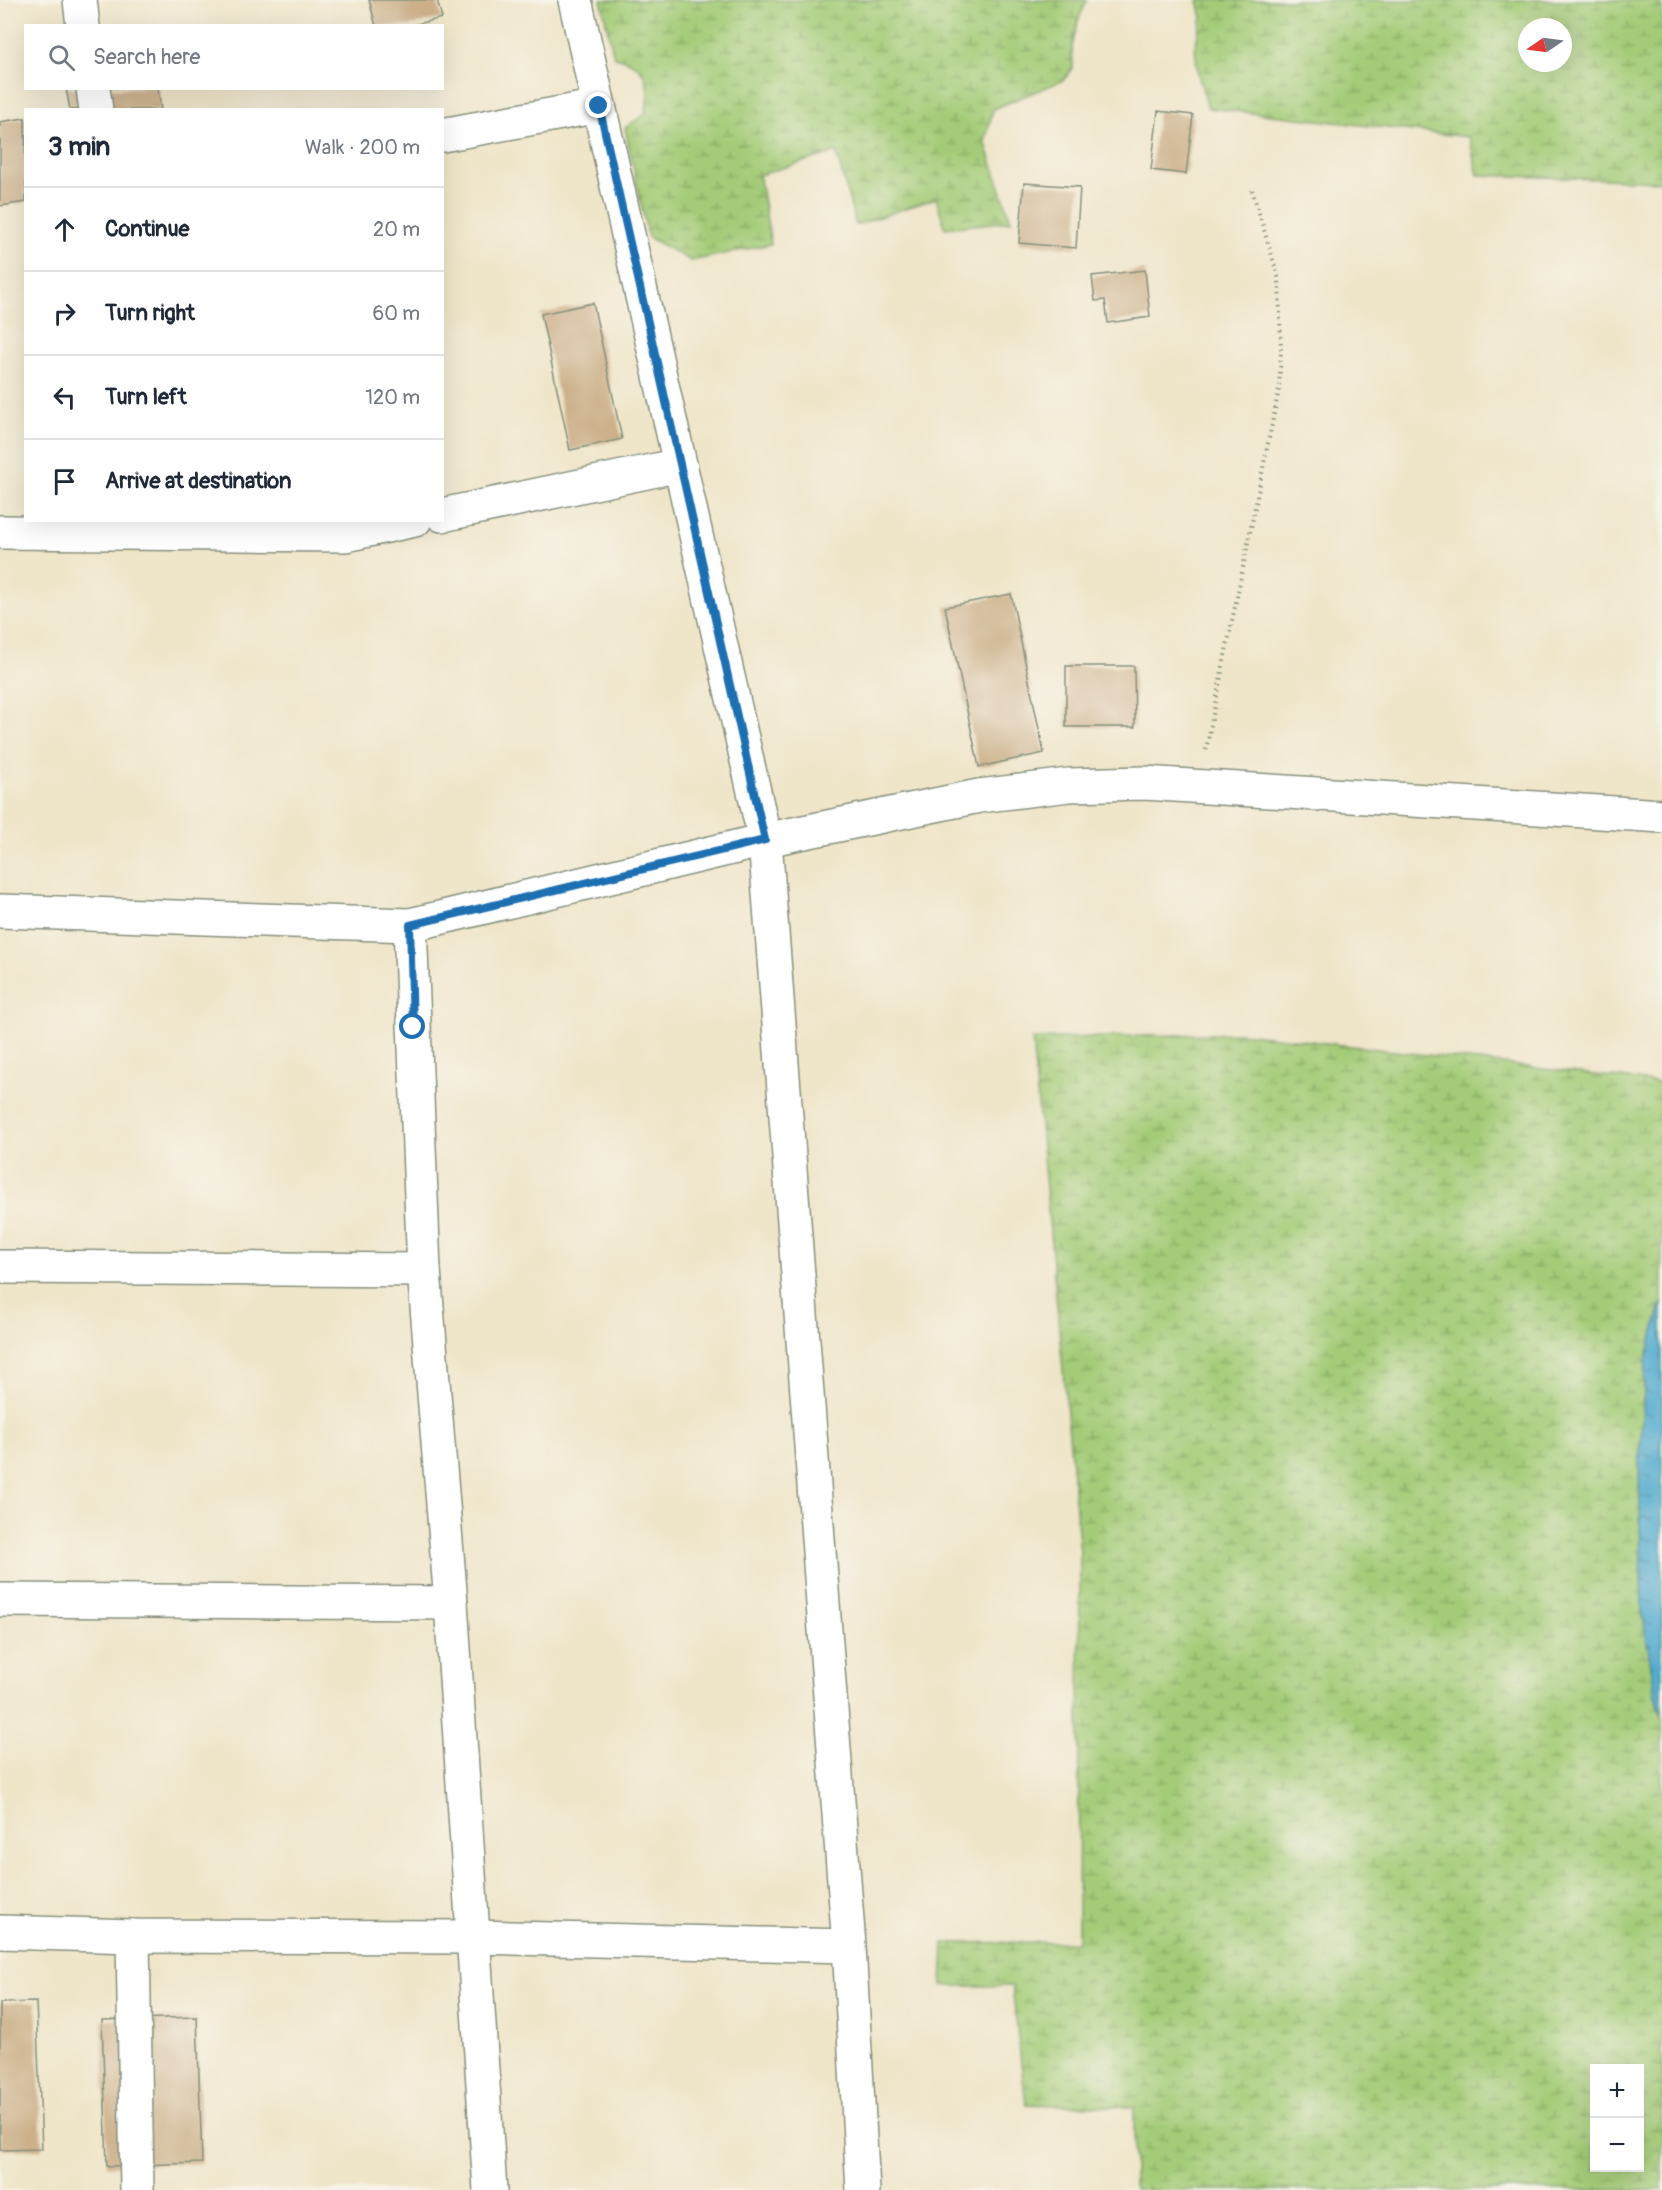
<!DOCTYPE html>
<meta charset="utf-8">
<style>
body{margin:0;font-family:Pangolin,sans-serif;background:#f6f6f7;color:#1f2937}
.controls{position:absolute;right:18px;bottom:18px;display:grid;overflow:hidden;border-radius:0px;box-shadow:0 6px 24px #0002}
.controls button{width:54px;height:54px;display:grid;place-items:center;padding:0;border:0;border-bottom:2px solid #e0e1e3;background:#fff;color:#1f2937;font:30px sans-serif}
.compass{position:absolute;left:1518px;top:18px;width:54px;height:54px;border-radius:50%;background:#fff;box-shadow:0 6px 24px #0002;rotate:257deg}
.stop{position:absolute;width:18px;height:18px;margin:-14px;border:4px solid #1f6fb2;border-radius:50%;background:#fff}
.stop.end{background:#1f6fb2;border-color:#fff;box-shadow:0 2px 6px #0008}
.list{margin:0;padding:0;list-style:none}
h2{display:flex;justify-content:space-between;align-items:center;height:78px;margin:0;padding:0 24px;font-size:26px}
h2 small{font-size:20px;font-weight:400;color:#747a83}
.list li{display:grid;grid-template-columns:39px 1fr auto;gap:18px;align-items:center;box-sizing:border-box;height:84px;padding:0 24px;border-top:2px solid #e0e1e3}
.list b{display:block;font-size:22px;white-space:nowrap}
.list em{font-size:20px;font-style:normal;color:#747a83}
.icon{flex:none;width:33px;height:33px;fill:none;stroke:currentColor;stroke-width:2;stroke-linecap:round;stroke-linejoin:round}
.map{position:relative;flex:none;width:1662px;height:2190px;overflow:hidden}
.search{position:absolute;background:#fff;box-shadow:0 6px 24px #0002;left:24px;top:24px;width:420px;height:66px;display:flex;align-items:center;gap:15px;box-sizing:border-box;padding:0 21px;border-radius:0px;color:#747a83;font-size:22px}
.panel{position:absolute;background:#fff;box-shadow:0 6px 24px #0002;left:24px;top:108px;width:420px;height:414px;border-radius:0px}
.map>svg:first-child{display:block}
.wetland{fill:url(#wetland-marsh);stroke:#628456;stroke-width:1.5;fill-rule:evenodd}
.water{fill:url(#water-ripples);stroke:#387482;stroke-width:1.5}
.building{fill:#ccb08a}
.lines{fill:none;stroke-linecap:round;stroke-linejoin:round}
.minor-casing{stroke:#87917e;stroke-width:36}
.tertiary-casing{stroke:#87917e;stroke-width:36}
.path{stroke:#87917e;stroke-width:4;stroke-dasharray:1.5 4.5;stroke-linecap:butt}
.minor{stroke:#fff;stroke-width:33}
.tertiary{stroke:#fff;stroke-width:33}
.route{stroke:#1f6fb2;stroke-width:8}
</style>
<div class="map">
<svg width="1662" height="2190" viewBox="0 0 1662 2190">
<defs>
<pattern id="wetland-marsh" width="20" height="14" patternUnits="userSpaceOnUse" patternTransform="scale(1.5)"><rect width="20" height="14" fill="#a4cc78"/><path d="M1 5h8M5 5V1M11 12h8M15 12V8" fill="none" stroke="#85a763"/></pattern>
<pattern id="water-ripples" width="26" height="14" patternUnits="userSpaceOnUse" patternTransform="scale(1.5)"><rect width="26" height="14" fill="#52abcf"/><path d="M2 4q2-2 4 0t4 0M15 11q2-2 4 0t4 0" fill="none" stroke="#438ca9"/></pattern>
</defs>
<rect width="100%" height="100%" fill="#f7f3e8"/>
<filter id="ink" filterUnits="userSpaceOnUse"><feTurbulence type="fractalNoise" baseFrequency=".0167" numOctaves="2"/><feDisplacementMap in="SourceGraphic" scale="12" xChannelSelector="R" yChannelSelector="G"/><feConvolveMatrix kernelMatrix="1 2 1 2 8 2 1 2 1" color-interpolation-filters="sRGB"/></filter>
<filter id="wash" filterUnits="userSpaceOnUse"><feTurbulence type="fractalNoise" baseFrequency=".008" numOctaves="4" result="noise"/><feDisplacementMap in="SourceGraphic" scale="24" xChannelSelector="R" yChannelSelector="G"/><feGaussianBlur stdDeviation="1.35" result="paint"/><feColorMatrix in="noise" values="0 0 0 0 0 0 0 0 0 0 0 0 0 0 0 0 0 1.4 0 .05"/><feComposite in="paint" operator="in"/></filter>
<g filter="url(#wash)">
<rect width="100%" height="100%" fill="#efe5c9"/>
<g class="wetland">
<path d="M601,0H1087L1078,21L1072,47L1073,67L1064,80L993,109L985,141L1011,221L945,228L936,198L856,225L836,152L759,175L771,244L691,261L648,237L625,128L645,114C652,83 647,63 614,57Z"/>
<path d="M1198,0H1662V181L1478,175L1469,137L1208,108L1198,74L1195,47L1202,18ZM1527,27H1563V63H1527Z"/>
<path d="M1242,1033L1662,1083V1302L1646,1361L1639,1466L1642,1611L1655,1691L1662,1716V2190H1134V2107L1026,2104L1012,1986H942L944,1943L1078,1942L1080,1552L1032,1039ZM1594,2068H1640V2168H1594Z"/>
</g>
<path class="water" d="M1662,1302V1716L1655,1691L1642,1611L1639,1466L1646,1361Z"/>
<g id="blocks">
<g class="building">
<path d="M369,0H437L442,18L409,26H376Z"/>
<path d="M66,88H158L161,110H70Z"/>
<path d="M1158,111L1193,115L1186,174L1151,170Z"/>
<path d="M25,118L26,202L0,206V122Z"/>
<path d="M1024,183L1080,187L1076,248L1019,243Z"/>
<path d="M1145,270L1150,317L1108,323L1105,300L1095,301L1092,276Z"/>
<path d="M593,303L622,439L570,450L541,314Z"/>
<path d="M1011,594L1044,753L979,767L945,607Z"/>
<path d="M1066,666H1134L1135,727H1066Z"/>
<path d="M36,2002L42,2149L0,2150V2003Z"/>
<path d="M197,2017L202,2163L107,2166L102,2020Z"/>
</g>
</g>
</g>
<g filter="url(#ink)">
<use href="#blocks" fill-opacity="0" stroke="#87917e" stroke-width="1.5"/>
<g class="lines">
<g class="minor-casing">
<g id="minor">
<path d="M80,0L83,26"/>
<path d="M575,0L765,840L849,1946L863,2190"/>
<path d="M93,88L96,110"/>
<path d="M442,135L599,106"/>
<path d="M442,515L680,465"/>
<path d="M0,532L346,535L415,520"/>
<path d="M410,925L424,1270L451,1603L490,2190"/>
<path d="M0,1267L424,1270"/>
<path d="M0,1600L451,1603"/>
<path d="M0,1932L133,1936L472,1937L849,1946"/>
<path d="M133,1936L137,2190"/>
</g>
</g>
<g class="tertiary-casing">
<path id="tertiary" d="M0,911L410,925L765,840L979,796L1069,785L1144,783L1662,816"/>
</g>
<path class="path" d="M1206,750L1279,389L1281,351L1279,280L1252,190"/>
<use href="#minor" class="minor"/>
<use href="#tertiary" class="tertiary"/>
</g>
</g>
<g class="lines" filter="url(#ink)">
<path class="route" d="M413,1027L410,925L765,840L599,106"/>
</g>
</svg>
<div class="controls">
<button>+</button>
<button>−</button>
</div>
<svg class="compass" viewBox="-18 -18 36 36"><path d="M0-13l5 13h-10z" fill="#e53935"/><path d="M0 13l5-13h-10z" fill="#747a83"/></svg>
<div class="stop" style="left:413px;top:1027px"></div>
<div class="stop end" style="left:599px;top:106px"></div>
<div class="search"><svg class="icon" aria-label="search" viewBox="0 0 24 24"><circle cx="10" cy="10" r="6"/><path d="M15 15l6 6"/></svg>Search here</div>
<section class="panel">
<h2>3 min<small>Walk · 200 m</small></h2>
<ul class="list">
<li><svg class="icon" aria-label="ahead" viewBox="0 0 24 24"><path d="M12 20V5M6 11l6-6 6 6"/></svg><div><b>Continue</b></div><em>20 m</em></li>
<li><svg class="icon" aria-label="right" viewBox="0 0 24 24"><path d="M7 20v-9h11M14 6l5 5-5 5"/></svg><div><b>Turn right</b></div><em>60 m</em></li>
<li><svg class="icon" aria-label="left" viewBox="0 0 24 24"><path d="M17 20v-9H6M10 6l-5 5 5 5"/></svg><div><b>Turn left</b></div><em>120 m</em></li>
<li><svg class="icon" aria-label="arrive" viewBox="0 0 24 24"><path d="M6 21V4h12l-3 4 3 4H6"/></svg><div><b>Arrive at destination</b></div></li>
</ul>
</section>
</div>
